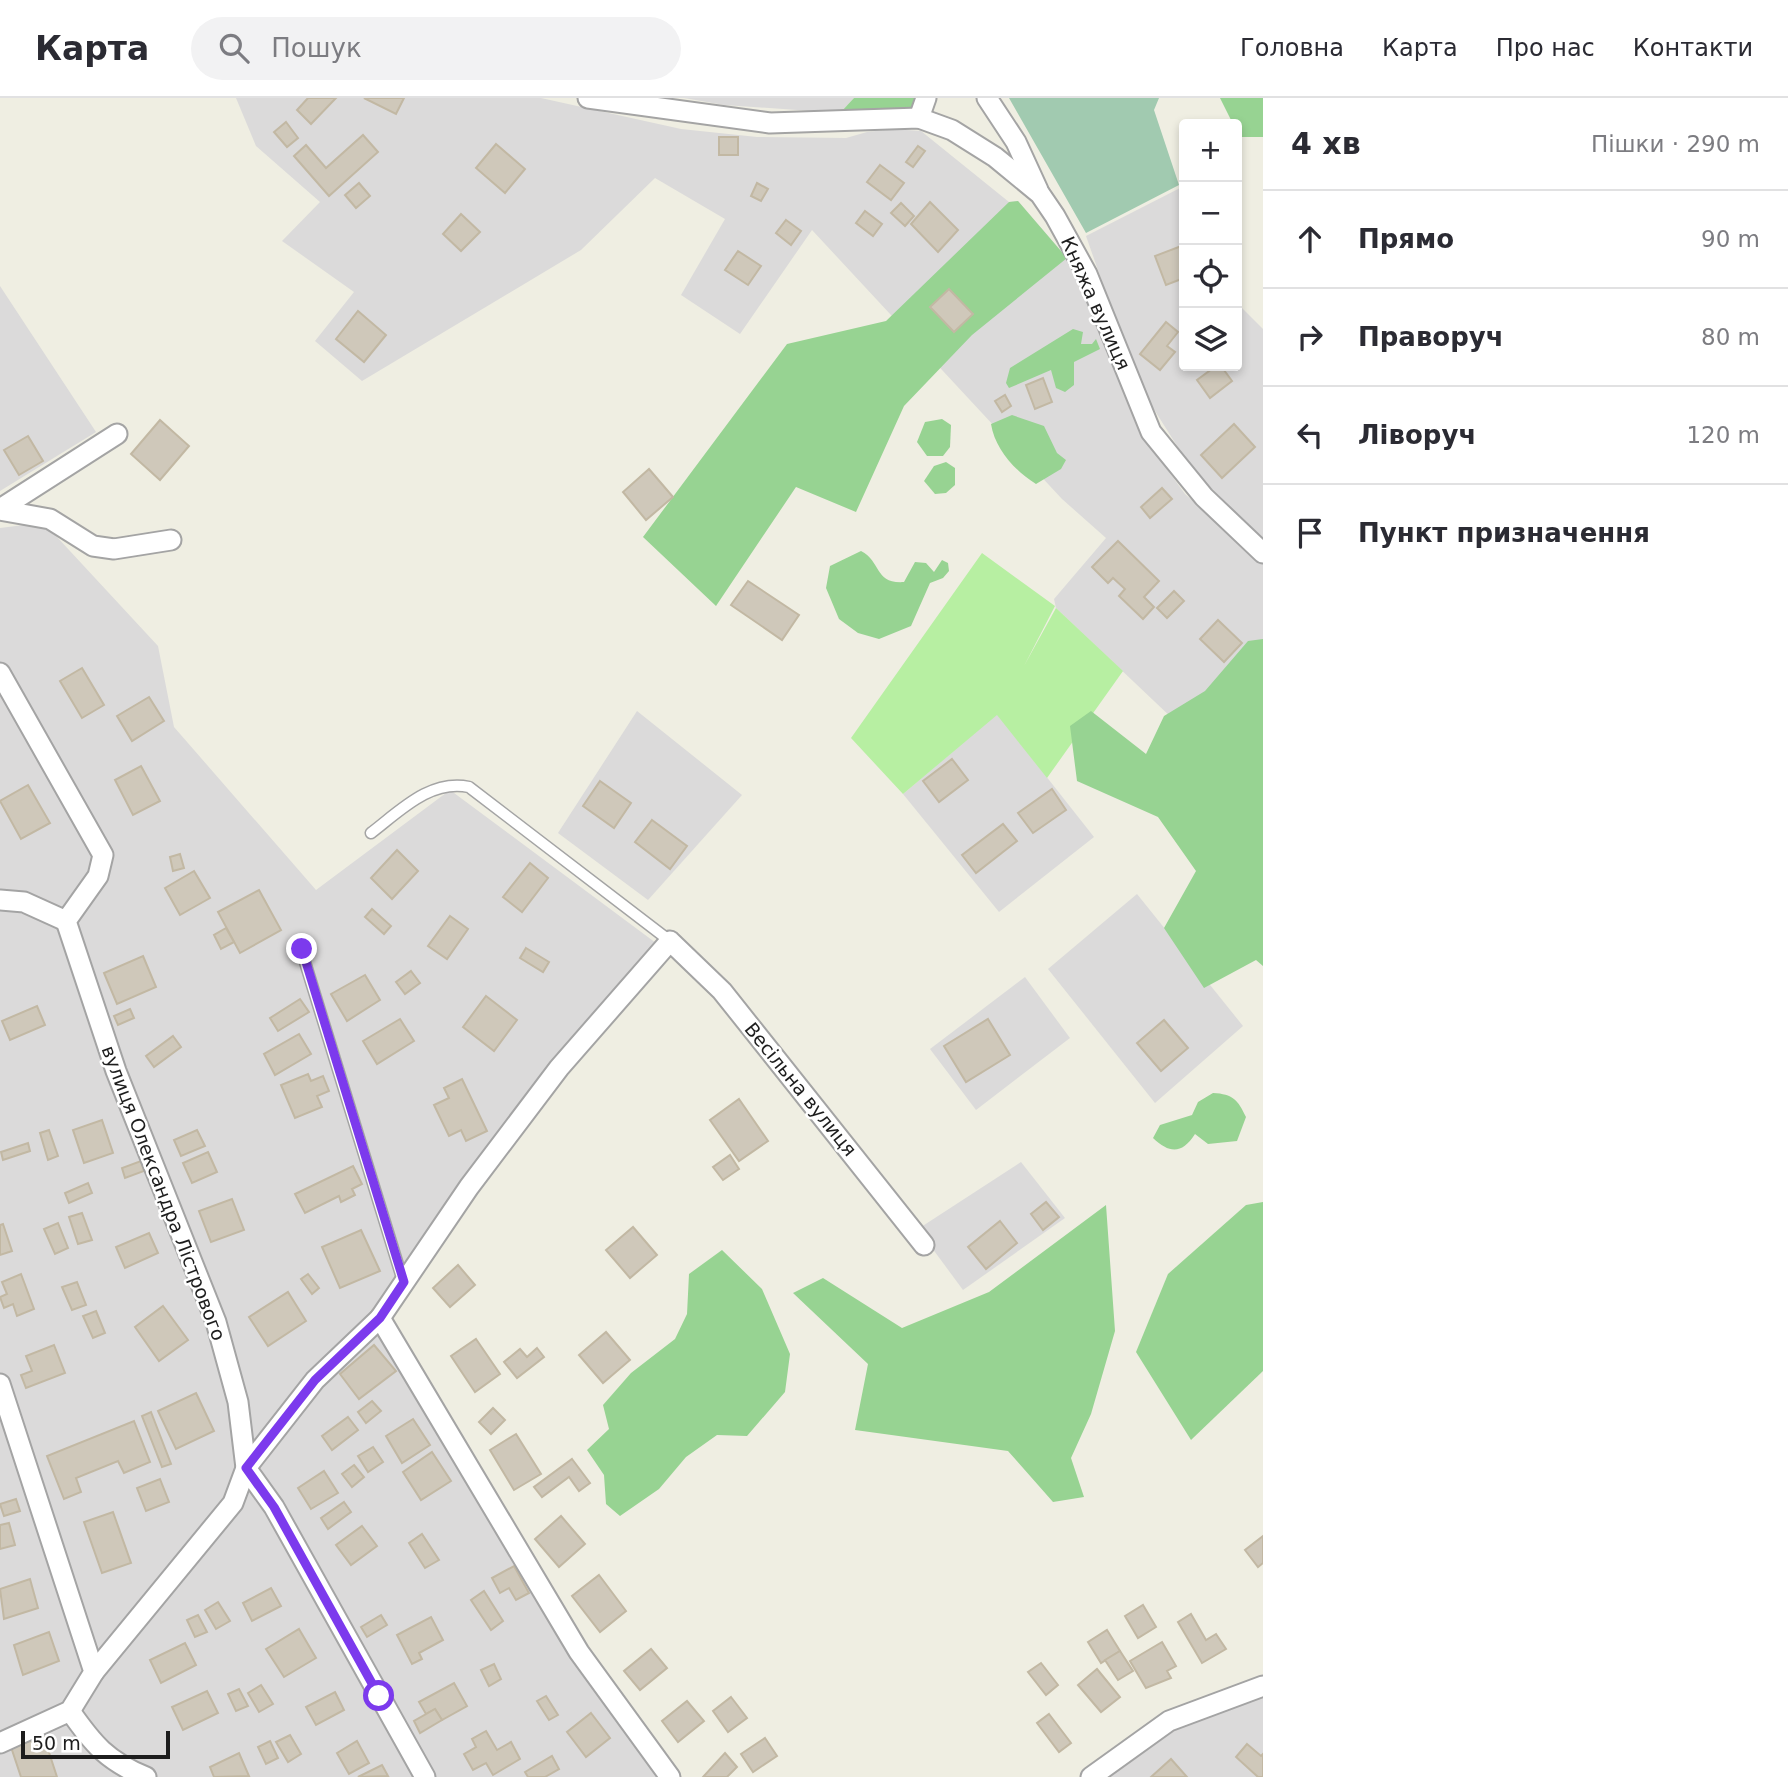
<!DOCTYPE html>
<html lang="uk">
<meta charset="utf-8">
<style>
body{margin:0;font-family:"DejaVu Sans",sans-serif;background:#f2f2f3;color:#2b2b33}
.controls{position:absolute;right:21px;top:21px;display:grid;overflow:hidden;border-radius:7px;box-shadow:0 4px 10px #0003}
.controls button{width:63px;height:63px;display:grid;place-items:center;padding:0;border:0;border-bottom:2px solid #e1e1e2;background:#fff;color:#2b2b33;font:35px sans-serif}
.scale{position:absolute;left:21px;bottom:18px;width:149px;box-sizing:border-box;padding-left:7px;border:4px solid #1d1d1d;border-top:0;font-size:19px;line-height:24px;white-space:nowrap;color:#1d1d1d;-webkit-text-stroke:5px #fff;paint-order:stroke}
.stop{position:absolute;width:21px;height:21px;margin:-16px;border:5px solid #7c3aed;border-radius:50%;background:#fff}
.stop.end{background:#7c3aed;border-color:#fff;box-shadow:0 2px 7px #0008}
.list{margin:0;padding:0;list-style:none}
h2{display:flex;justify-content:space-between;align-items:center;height:91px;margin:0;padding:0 28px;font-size:30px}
h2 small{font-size:23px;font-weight:400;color:#7c7c81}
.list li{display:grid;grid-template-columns:46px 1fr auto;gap:21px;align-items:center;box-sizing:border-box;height:98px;padding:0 28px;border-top:2px solid #e1e1e2}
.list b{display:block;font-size:26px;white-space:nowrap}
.list em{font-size:23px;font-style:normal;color:#7c7c81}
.icon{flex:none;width:38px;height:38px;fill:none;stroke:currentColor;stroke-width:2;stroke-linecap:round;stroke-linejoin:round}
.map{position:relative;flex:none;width:1263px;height:1679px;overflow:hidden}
header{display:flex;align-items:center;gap:42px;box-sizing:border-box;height:98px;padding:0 35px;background:#fff;border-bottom:2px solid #e1e1e2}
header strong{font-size:33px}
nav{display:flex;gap:38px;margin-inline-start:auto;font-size:24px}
.search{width:490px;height:63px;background:#f2f2f3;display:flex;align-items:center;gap:18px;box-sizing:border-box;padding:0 24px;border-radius:38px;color:#7c7c81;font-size:26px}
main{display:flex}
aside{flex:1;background:#fff}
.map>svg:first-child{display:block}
.residential{fill:#dbdada}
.grass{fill:#b7efa2}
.forest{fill:#97d392}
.cemetery{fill:#a1cab0}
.building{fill:#cfc8ba;stroke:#c2b8a3;stroke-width:2}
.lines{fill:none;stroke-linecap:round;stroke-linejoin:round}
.service-casing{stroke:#a4a4a4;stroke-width:13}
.minor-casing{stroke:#a4a4a4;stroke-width:23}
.service{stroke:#fff;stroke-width:10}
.minor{stroke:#fff;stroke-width:19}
.route{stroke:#7c3aed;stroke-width:9}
.labels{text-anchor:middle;stroke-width:5;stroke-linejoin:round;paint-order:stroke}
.street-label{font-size:19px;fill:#1d1d1d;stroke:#fff}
</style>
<header>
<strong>Карта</strong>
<div class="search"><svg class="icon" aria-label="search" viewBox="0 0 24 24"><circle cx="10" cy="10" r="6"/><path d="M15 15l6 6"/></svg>Пошук</div>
<nav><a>Головна</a><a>Карта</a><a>Про нас</a><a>Контакти</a></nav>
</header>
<main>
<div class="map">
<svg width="1263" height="1679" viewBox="0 0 1263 1679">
<rect width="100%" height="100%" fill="#efeee2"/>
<g class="residential">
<path d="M236,0H541L681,31L757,39L846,40L867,34L893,31L921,33L1009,104L1018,103L1067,160L1091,199L1140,334L1185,396L1263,466V573L1174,622L1056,510L1054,501L1106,440L1062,401L812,132L740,236L681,197L725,121L655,80L581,152L362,283L315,243L354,194L282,143L320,104L256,48Z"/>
<path d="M684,0H854L840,15L724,7Z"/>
<path d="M1184,88V268H1237V205L1263,231V442L1191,370L1138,286L1086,138Z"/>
<path d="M0,188L96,334L0,393Z"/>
<path d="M40,425L57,439L158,548L174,629L316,792L450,692L664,851L559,970L380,1220L433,1309L670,1679H0V430Z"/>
<path d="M637,613L742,697L648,802L558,735Z"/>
<path d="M997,616L1094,739L999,814L903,696Z"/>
<path d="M1137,796L1243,928L1155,1005L1048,871Z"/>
<path d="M1025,879L1070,940L976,1012L930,951Z"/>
<path d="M1021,1064L1065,1120L963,1192L918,1131Z"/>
<path d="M1263,1588V1679H1091L1141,1642Z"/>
</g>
<path class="grass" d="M982,455L1055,508L1024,568L1056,510L1123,573L1047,680L997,617L903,696L851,640Z"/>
<g class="forest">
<path d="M854,0H916L913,9L868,18L840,15Z"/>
<path d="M1220,0H1263V39H1240L1237,26H1233Z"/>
<path d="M1018,103L1067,160L972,237L904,308L856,414L796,389L716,508L643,439L787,246L886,223L1009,104Z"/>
<path d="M1073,231L1083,234L1081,246H1092L1096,241L1100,251L1074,264V287L1065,294L1056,290L1051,272L1009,290L1006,285L1010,270Z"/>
<path d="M1012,317L1044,328L1057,355L1066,362L1061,371L1036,386C1015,373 995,351 991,326Z"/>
<path d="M942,321L951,327L950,349L943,358H927L917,344L925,324Z"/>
<path d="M946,364L955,370V387L946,395L935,396L924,383L934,368Z"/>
<path d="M861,453C882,464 874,486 904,484L915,464L926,465L934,474L942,462L948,465L949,473L943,480L930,485L911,528L879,541L858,535L839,521L826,490L830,468Z"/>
<path d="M1263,541V868L1256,862L1204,890L1164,830L1196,773L1158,719L1077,683L1070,628L1091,613L1146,656L1164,618L1205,593L1248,543Z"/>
<path d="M1213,995C1233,996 1238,1002 1246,1019L1237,1043L1208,1046L1195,1036C1182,1056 1170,1056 1153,1040L1160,1027L1192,1017L1198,1004Z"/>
<path d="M1263,1104V1273L1191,1342L1136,1254L1168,1176L1246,1107Z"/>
<path d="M1106,1107L1115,1233L1091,1316L1071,1360L1084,1399L1053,1404L1008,1353L855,1332L868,1266L793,1195L823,1180L902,1230L989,1194Z"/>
<path d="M722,1152L762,1191L790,1256L785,1294L747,1338L717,1337L686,1359L659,1391L620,1418L606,1406L604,1377L587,1352L609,1331L603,1307L631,1275L675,1241L687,1216L689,1176Z"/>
</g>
<path class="cemetery" d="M1009,0H1159L1154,12L1179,87L1086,135Z"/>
<g class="building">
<path d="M308,0H336L311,26L297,12Z"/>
<path d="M364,0H404L396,16Z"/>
<path d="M286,24L298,40L287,49L274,34Z"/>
<path d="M363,37L378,54L329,98L294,58L306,47L326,70Z"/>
<rect x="719" y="39" width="19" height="18"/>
<path d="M496,46L525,71L505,95L476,70Z"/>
<path d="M918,48L925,53L913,69L906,64Z"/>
<path d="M880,67L904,85L891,102L867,84Z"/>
<path d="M359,85L370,98L356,110L345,97Z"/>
<path d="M757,85L768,91L761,103L751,98Z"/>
<path d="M930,104L958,132L938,154L911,126Z"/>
<path d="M901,105L914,118L905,128L891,115Z"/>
<path d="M865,113L882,126L873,138L856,125Z"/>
<path d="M461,116L480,134L461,153L443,136Z"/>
<path d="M786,122L801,133L791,147L776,135Z"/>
<path d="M1184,147V180L1166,187L1155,158Z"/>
<path d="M738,153L761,168L748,187L725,172Z"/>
<path d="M949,191L973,216L954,234L930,209Z"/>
<path d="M358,213L386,237L364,264L336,241Z"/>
<path d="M1166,224L1178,234L1167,248L1175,254L1160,272L1140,256Z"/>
<path d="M1216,268H1221L1232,283L1210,300L1197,282Z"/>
<path d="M1043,280L1052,304L1035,311L1026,287Z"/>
<path d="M1005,297L1011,308L1002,314L995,303Z"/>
<path d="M160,322L189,348L160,382L131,356Z"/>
<path d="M1234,326L1255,349L1222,380L1201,357Z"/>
<path d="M28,338L43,363L19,377L4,352Z"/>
<path d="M649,371L673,399L646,422L623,394Z"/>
<path d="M1162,390L1172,401L1150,420L1141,409Z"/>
<path d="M1118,443L1159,483L1144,499L1154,509L1143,521L1119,498L1125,491L1113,480L1108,485L1092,469Z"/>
<path d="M748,483L799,517L782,542L731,507Z"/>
<path d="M1174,493L1184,503L1167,520L1157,510Z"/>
<path d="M1218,522L1242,545L1224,564L1200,541Z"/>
<path d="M82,570L104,607L82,620L60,583Z"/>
<path d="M149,599L164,623L132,643L117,618Z"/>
<path d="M952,661L968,682L939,704L923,683Z"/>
<path d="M141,668L160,703L133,717L115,682Z"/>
<path d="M600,683L631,705L614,730L583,708Z"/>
<path d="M28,687L50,725L21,741L0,703Z"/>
<path d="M1052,691L1066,712L1033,735L1018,715Z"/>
<path d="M652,722L687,748L670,771L635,744Z"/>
<path d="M1003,726L1017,743L976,775L962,757Z"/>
<path d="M397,752L418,773L392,801L371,780Z"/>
<path d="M180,756L184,770L173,773L170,759Z"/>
<path d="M530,765L548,780L522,814L503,799Z"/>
<path d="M194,773L210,800L180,817L165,790Z"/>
<path d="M259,792L281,832L240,855L218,814Z"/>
<path d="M372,811L391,828L384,836L365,819Z"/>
<path d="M450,818L468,831L447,861L428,848Z"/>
<path d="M226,830L234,844L221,851L214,837Z"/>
<path d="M526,850L549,864L543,874L520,860Z"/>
<path d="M143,858L156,889L117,906L104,875Z"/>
<path d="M411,873L420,885L405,896L396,884Z"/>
<path d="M365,877L380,902L347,923L331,896Z"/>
<path d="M486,898L517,922L494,953L463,929Z"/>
<path d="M300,901L309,914L278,933L270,920Z"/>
<path d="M37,908L45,927L10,942L2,923Z"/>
<path d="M130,911L134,920L118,927L114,918Z"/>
<path d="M400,921L414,943L377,966L363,943Z"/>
<path d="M988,921L1010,957L966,984L944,948Z"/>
<path d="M1164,922L1188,950L1161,973L1137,945Z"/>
<path d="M299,936L311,956L275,977L264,956Z"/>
<path d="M173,938L181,949L154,969L146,958Z"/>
<path d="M308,976L311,983L323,978L329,993L317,998L322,1009L295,1020L281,987Z"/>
<path d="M462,981L487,1033L466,1043L461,1032L449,1038L434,1007L449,1000L444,990Z"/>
<path d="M739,1001L768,1043L739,1063L710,1022Z"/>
<path d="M102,1022L113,1055L84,1065L73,1032Z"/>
<path d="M49,1032L58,1058L48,1062L40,1035Z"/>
<path d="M197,1032L205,1048L181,1058L174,1042Z"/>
<path d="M28,1045L30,1053L3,1062L1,1054Z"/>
<path d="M208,1054L217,1074L192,1085L183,1065Z"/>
<path d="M730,1057L739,1071L723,1082L713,1069Z"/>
<path d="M141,1063L144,1073L125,1080L122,1070Z"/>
<path d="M353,1068L362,1086L352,1091L355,1097L341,1104L339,1098L305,1115L295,1096Z"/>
<path d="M88,1085L92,1095L69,1105L65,1095Z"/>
<path d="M232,1101L244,1132L211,1144L199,1113Z"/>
<path d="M1046,1104L1059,1119L1043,1132L1031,1116Z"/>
<path d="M82,1115L92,1142L78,1146L69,1119Z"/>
<path d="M1000,1123L1017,1145L986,1171L968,1149Z"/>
<path d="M58,1125L68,1150L55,1156L44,1131Z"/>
<path d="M3,1126L12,1153L0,1157V1127Z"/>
<path d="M633,1129L657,1157L630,1180L606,1152Z"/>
<path d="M361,1132L380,1173L340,1190L322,1149Z"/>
<path d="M149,1135L158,1155L125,1170L116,1149Z"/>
<path d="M458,1167L475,1187L450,1209L433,1190Z"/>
<path d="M21,1176L34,1211L17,1218L13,1206L4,1210L0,1199L7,1196L2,1184Z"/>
<path d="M308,1176L319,1190L312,1196L301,1181Z"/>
<path d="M77,1184L86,1207L72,1212L62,1189Z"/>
<path d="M288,1194L306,1223L268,1248L249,1219Z"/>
<path d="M163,1208L188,1242L159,1263L135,1229Z"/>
<path d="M96,1213L105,1235L93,1240L83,1218Z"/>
<path d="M606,1234L630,1262L603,1285L579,1257Z"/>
<path d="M476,1241L500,1276L475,1294L451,1258Z"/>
<path d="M54,1247L65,1275L26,1290L21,1277L32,1273L26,1258Z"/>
<path d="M374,1247L396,1273L359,1301L340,1276Z"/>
<path d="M537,1250L544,1259L517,1280L504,1264L520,1251L527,1259Z"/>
<path d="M196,1295L214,1333L176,1351L158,1313Z"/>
<path d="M372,1303L381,1313L366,1325L358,1314Z"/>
<path d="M493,1310L505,1322L491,1336L479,1324Z"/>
<path d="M151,1314L171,1366L162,1369L142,1318Z"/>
<path d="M348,1319L358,1332L332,1352L322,1338Z"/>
<path d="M413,1321L430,1347L402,1365L386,1338Z"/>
<path d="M134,1323L150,1364L124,1375L118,1363L76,1380L81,1394L64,1401L47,1358Z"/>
<path d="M516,1336L541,1376L514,1392L490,1352Z"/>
<path d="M373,1349L383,1364L368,1374L358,1358Z"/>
<path d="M432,1354L451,1383L421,1402L403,1374Z"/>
<path d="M572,1361L590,1385L579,1393L569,1379L542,1399L534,1389Z"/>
<path d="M354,1367L364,1379L352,1389L342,1376Z"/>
<path d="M324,1373L338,1395L311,1411L298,1390Z"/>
<path d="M160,1381L169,1404L146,1413L137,1390Z"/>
<path d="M16,1401L20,1413L4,1418L0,1406Z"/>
<path d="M344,1404L351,1414L328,1431L321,1420Z"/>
<path d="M113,1414L131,1465L102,1475L84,1424Z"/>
<path d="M561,1418L585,1446L559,1469L535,1441Z"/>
<path d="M9,1425L15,1447L0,1451V1427Z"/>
<path d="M362,1428L377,1448L351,1467L336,1447Z"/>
<path d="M422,1436L439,1462L425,1470L409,1445Z"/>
<path d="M1263,1438V1465L1258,1469L1245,1452Z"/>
<path d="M514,1468L529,1495L516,1502L509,1490L500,1495L492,1480Z"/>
<path d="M599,1477L626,1513L600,1534L572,1498Z"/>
<path d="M30,1481L38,1510L4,1521L0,1491Z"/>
<path d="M271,1490L281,1508L252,1523L243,1505Z"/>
<path d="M484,1493L503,1523L491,1532L471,1502Z"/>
<path d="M218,1504L230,1523L216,1531L205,1512Z"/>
<path d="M1143,1507L1156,1529L1138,1540L1125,1518Z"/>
<path d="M1191,1516L1206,1542L1216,1536L1226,1551L1202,1565L1178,1524Z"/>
<path d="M198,1517L207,1534L195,1539L187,1522Z"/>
<path d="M381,1517L387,1527L367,1539L361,1529Z"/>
<path d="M431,1519L443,1542L419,1555L422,1561L412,1566L397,1537Z"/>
<path d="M299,1531L316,1560L284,1579L266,1551Z"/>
<path d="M1107,1532L1120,1553L1101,1565L1088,1544Z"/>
<path d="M49,1534L59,1563L23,1577L14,1547Z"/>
<path d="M1162,1544L1176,1568L1167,1573L1171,1580L1146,1590L1130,1563Z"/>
<path d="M185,1545L196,1567L161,1585L150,1562Z"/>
<path d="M651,1551L667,1570L640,1592L624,1573Z"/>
<path d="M1120,1553L1133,1573L1118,1582L1105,1562Z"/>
<path d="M1041,1565L1058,1587L1046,1597L1028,1574Z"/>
<path d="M494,1566L501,1581L489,1588L481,1572Z"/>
<path d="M1097,1571L1120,1599L1101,1614L1078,1587Z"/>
<path d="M454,1585L467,1608L442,1622L435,1611L426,1616L419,1604Z"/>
<path d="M261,1587L273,1606L259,1614L248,1595Z"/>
<path d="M239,1591L248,1608L236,1613L228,1596Z"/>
<path d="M207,1593L218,1615L183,1632L172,1609Z"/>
<path d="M335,1594L344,1612L316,1627L306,1609Z"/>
<path d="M546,1598L558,1617L549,1622L537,1603Z"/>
<path d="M731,1599L747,1620L728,1634L713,1613Z"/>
<path d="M687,1603L704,1623L678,1644L662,1623Z"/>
<path d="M435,1611L442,1622L420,1635L414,1623Z"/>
<path d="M591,1615L610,1640L586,1659L567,1634Z"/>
<path d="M1049,1616L1071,1645L1059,1654L1037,1625Z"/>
<path d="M486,1633L497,1652L511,1644L520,1661L493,1677L486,1665L473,1672L464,1656L476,1649L472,1641Z"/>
<path d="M290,1637L301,1656L288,1664L276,1644Z"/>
<path d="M44,1639L57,1679H21L11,1649Z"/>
<path d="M765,1640L777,1658L753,1674L741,1656Z"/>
<path d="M270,1643L278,1660L266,1666L258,1649Z"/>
<path d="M357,1643L369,1665L349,1676L337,1655Z"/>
<path d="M1247,1646L1261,1658L1263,1656V1679H1258L1236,1659Z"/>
<path d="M239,1655L249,1678L214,1679L210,1669Z"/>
<path d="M725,1655L737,1669L727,1679H703Z"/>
<path d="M552,1658L559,1671L545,1679H528L525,1674Z"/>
<path d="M1171,1661L1187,1679H1151Z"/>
<path d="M382,1667L388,1678L358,1679Z"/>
</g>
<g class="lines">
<g class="service-casing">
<g id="service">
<path d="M371,735C400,713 430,681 469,689L670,843"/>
<path d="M301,851L403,1183"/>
</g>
</g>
<g class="minor-casing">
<g id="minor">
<path d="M588,0L770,25L919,20L952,32L995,59L1040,96L1055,118L1087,176L1151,334L1204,399L1263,455"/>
<path d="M987,0L1016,44L1038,92"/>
<path d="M919,20L926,0"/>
<path d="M0,411L117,336"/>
<path d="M0,412L50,421L93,448L114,451L171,442"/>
<path d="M0,575L103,757L98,778L66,823L116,973L216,1224L238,1304L246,1370L274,1409L425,1679"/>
<path d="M0,802L24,804L66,823"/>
<path d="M380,1220L579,1554L670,1679"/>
<path d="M0,1286L94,1574L70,1613L0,1645"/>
<path d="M94,1574L233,1405L246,1370L315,1282L380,1220L469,1089L559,970L670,843L722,893L924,1147"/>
<path d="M70,1613C93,1646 107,1663 146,1679"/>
<path d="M1091,1679L1169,1623L1263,1588"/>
</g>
</g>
<use href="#service" class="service"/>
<use href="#minor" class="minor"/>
</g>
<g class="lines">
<path class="route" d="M302,851L404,1184L380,1220L315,1282L246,1370L274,1409L379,1598"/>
</g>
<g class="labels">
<g class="street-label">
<text transform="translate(1096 205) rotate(66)" y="7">Княжа вулиця</text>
<text transform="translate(801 991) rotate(51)" y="7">Весільна вулиця</text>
<text transform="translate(164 1095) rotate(69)" y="7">вулиця Олександра Лістрового</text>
</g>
</g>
</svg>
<div class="controls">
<button>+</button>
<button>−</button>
<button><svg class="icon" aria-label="locate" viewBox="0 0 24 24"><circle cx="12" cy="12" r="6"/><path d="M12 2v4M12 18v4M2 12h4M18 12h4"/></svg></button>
<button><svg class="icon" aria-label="layers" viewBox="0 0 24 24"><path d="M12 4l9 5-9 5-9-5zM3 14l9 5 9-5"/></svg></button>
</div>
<div class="scale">50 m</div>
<div class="stop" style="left:379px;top:1598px"></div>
<div class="stop end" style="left:302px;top:851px"></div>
</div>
<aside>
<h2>4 хв<small>Пішки · 290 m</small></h2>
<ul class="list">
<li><svg class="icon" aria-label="ahead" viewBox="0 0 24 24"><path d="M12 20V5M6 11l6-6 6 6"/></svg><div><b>Прямо</b></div><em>90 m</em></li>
<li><svg class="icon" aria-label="right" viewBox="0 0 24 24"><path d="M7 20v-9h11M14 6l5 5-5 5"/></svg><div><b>Праворуч</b></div><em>80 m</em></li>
<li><svg class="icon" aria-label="left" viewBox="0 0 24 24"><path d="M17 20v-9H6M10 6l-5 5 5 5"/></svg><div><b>Ліворуч</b></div><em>120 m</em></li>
<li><svg class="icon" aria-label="arrive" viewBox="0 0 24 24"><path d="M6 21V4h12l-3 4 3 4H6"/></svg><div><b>Пункт призначення</b></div></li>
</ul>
</aside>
</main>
